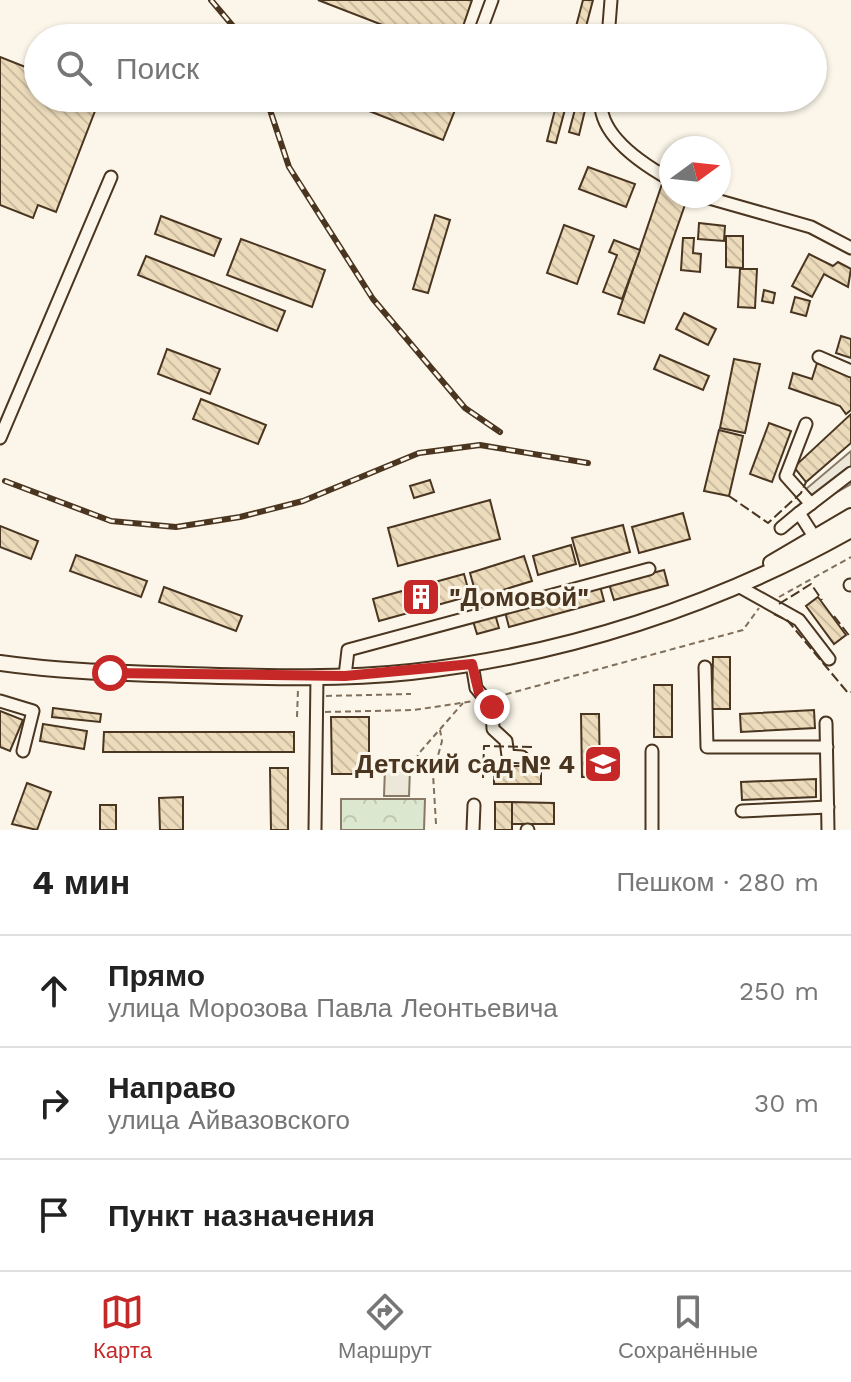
<!DOCTYPE html>
<html lang="ru">
<meta charset="utf-8">
<style>
body{margin:0;font-family:"Work Sans",sans-serif;background:#f6f6f6;color:#222}
.compass{position:absolute;left:659px;top:136px;width:72px;height:72px;border-radius:50%;background:#fff;box-shadow:0 2px 6px #0004;rotate:75deg}
.stop{position:absolute;width:24px;height:24px;margin:-18px;border:6px solid #c62828;border-radius:50%;background:#fff}
.stop.end{background:#c62828;border-color:#fff;box-shadow:0 2px 8px #0008}
.list{margin:0;padding:0;list-style:none}
h2{display:flex;justify-content:space-between;align-items:center;height:104px;margin:0;padding:0 32px;font-size:34px}
h2 small{font-size:26px;font-weight:400;color:#767676}
.list li{display:grid;grid-template-columns:52px 1fr auto;gap:24px;align-items:center;box-sizing:border-box;height:112px;padding:0 32px;border-top:2px solid #e0e0e0}
.list b{display:block;font-size:30px;white-space:nowrap}
.list p{margin:0;font-size:26px;white-space:nowrap;color:#767676}
.list em{font-size:26px;font-style:normal;color:#767676}
.icon{flex:none;width:44px;height:44px;fill:none;stroke:currentColor;stroke-width:2;stroke-linecap:round;stroke-linejoin:round}
.map{position:relative;flex:none;width:851px;height:830px;overflow:hidden}
.search{position:absolute;background:#fff;box-shadow:0 2px 6px #0004;left:24px;right:24px;top:24px;height:88px;display:flex;align-items:center;gap:20px;box-sizing:border-box;padding:0 28px;border-radius:44px;color:#767676;font-size:30px}
.sheet{height:440px;background:#fff}
nav{display:flex;justify-content:space-around;align-items:center;box-sizing:border-box;height:112px;border-top:2px solid #e0e0e0;background:#fff;font-size:22px;color:#767676}
nav a{display:grid;justify-items:center;gap:4px}
nav .on{color:#c62828}
.map>svg:first-child{display:block}
.forest{fill:url(#forest-crowns);stroke:#887966;stroke-width:2}
.parking{fill:#ede7d9;stroke:#887966;stroke-width:2}
.building{fill:url(#building-back-hatch);stroke:#4a3520;stroke-width:2}
.lines{fill:none;stroke-linecap:round;stroke-linejoin:round}
.minor-casing{stroke:#4a3520;stroke-width:15}
.major-casing{stroke:#4a3520;stroke-width:18}
.path{stroke:#7f6f5c;stroke-width:2;stroke-dasharray:6 4;stroke-linecap:butt}
.minor{stroke:#fbf6e9;stroke-width:11}
.major{stroke:#fbf6e9;stroke-width:14}
.rail-casing{stroke:#4a3520;stroke-width:6}
.rail{stroke:#fbf6e9;stroke-width:3;stroke-dasharray:9;stroke-linecap:butt}
.fence{stroke:#4a3520;stroke-width:2;stroke-dasharray:10 4;stroke-linecap:butt}
.route{stroke:#c62828;stroke-width:10}
.labels{text-anchor:middle;stroke-width:6;stroke-linejoin:round;paint-order:stroke}
.poi-label{font-size:26px;font-weight:bold;fill:#4a3520;stroke:#fbf6e9;text-anchor:start}
</style>
<div class="map">
<svg width="851" height="830" viewBox="0 0 851 830">
<defs>
<pattern id="forest-crowns" width="20" height="18" patternUnits="userSpaceOnUse" patternTransform="scale(2)"><rect width="20" height="18" fill="#dce7d0"/><path d="M2 6a3 3 0 1 1 6 0M12 15a3 3 0 1 1 6 0" fill="none" stroke="#bec7b2"/></pattern>
<pattern id="building-back-hatch" width="6" height="6" patternUnits="userSpaceOnUse" patternTransform="scale(2)"><rect width="6" height="6" fill="#ecdcbc"/><path d="M-1 5l2 2M0 0l6 6M5-1l2 2" fill="none" stroke="#ccbda1"/></pattern>
</defs>
<rect width="100%" height="100%" fill="#fbf6e9"/>
<path class="forest" d="M341,799H425L424,830H341Z"/>
<g class="parking">
<path d="M851,451V484L818,503L806,489Z"/>
<path d="M385,768L410,769L409,796H384Z"/>
</g>
<g class="building">
<path d="M318,0H472L459,38H416Z"/>
<path d="M583,0H593L583,38H573Z"/>
<path d="M0,57L38,72V98H100L56,212L38,205L33,218L0,205Z"/>
<path d="M336,98H439L457,105L443,140Z"/>
<path d="M558,98H568L556,143L547,141Z"/>
<path d="M578,98H588L579,135L569,132Z"/>
<path d="M588,167L635,184L626,207L579,189Z"/>
<path d="M662,184L671,187V196H688L644,323L618,314Z"/>
<path d="M435,215L450,220L428,293L413,289Z"/>
<path d="M161,216L221,239L214,256L155,234Z"/>
<path d="M699,223L725,226L724,241L698,239Z"/>
<path d="M564,225L594,236L577,284L547,273Z"/>
<path d="M726,236H743V268L726,267Z"/>
<path d="M683,238H694L693,253L701,254L700,272L681,270Z"/>
<path d="M241,239L325,270L312,307L227,275Z"/>
<path d="M614,240L640,250L622,299L603,292L617,255L609,252Z"/>
<path d="M809,254L833,266L838,262L851,269L848,287L824,274L812,297L792,286Z"/>
<path d="M146,256L285,311L277,331L138,275Z"/>
<path d="M740,269H757L755,308L738,307Z"/>
<path d="M764,290L775,293L773,303L762,301Z"/>
<path d="M795,297L810,301L806,316L791,312Z"/>
<path d="M684,313L716,329L708,345L676,329Z"/>
<path d="M841,336L851,339V358L836,353Z"/>
<path d="M167,349L220,369L210,394L158,374Z"/>
<path d="M660,355L709,376L703,390L654,369Z"/>
<path d="M734,359L760,364L745,433L720,428Z"/>
<path d="M817,363L851,376V410L846,414L840,406L789,388L793,373L812,379Z"/>
<path d="M201,399L266,425L258,444L193,419Z"/>
<path d="M851,414V443L806,482L794,467Z"/>
<path d="M769,423L791,431L772,482L750,474Z"/>
<path d="M719,430L743,436L729,496L704,491Z"/>
<path d="M430,480L434,492L414,498L410,486Z"/>
<path d="M490,500L500,539L398,566L388,528Z"/>
<path d="M683,513L690,539L639,553L632,527Z"/>
<path d="M623,525L630,552L580,566L572,538Z"/>
<path d="M0,526L38,541L31,559L0,547Z"/>
<path d="M571,545L576,564L538,575L533,556Z"/>
<path d="M76,555L147,581L141,597L70,571Z"/>
<path d="M524,556L532,581L477,598L470,573Z"/>
<path d="M664,570L668,585L614,600L609,584Z"/>
<path d="M464,574L470,596L379,621L373,599Z"/>
<path d="M600,586L604,601L509,627L505,612Z"/>
<path d="M164,587L242,616L236,631L159,602Z"/>
<path d="M818,597L846,635L834,644L806,606Z"/>
<path d="M495,614L499,628L477,634L473,621Z"/>
<path d="M713,657H730V709H712Z"/>
<rect x="654" y="685" width="18" height="52"/>
<path d="M53,708L101,714L100,722L52,717Z"/>
<path d="M814,710L815,728L741,732L740,714Z"/>
<path d="M0,711L23,720L10,751L0,747Z"/>
<path d="M581,714H599L600,777H582Z"/>
<path d="M331,717H369V774H332Z"/>
<path d="M43,724L87,731L84,749L40,741Z"/>
<path d="M104,732H294V752H103Z"/>
<rect x="494" y="766" width="47" height="18"/>
<path d="M270,768H288V830H271Z"/>
<path d="M816,779V797L742,800L741,782Z"/>
<path d="M27,783L51,792L37,830L12,824Z"/>
<path d="M183,797V830H160L159,798Z"/>
<rect x="495" y="802" width="17" height="28"/>
<path d="M512,802L554,803V824H512Z"/>
<rect x="100" y="805" width="16" height="25"/>
</g>
<g class="lines">
<g class="minor-casing">
<g id="minor">
<path d="M353,33L365,38"/>
<path d="M478,38L492,0"/>
<path d="M608,38L611,0"/>
<path d="M601,98C597,135 644,165 671,180"/>
<path d="M702,196L811,227L851,248"/>
<path d="M819,357L851,371"/>
<path d="M806,424L786,476L811,504"/>
<path d="M0,438L111,177"/>
<path d="M781,528L799,513"/>
<path d="M815,538L799,513L851,473"/>
<path d="M850,585H851"/>
<path d="M738,586L799,620L829,659"/>
<path d="M472,664L476,688L492,707L493,729L506,741L508,756L522,757"/>
<path d="M705,667L707,747H827"/>
<path d="M345,676L348,650L649,569"/>
<path d="M0,701L33,711L23,751"/>
<path d="M826,723L828,830"/>
<path d="M742,811L828,807"/>
<path d="M315,830L317,676"/>
<path d="M473,830L474,805"/>
<path d="M527,830H528"/>
<path d="M652,830V751"/>
</g>
</g>
<g class="major-casing">
<g id="major">
<path d="M771,563L851,516"/>
<path d="M0,663C62,672 125,673 187,675C261,677 337,680 411,672C565,655 716,606 851,530"/>
</g>
</g>
<g class="path">
<path d="M779,597L851,557"/>
<path d="M326,696L411,694"/>
<path d="M496,697L743,630L759,608"/>
<path d="M325,712L414,710L474,701"/>
<path d="M297,717L298,689"/>
<path d="M410,769L420,752L463,703"/>
<path d="M436,824L433,774L442,741L440,730"/>
</g>
<use href="#minor" class="minor"/>
<use href="#major" class="major"/>
<g class="rail-casing">
<g id="rail">
<path d="M211,0L243,38"/>
<path d="M266,98L289,167L373,299L465,408L500,432"/>
<path d="M5,481L111,521L176,527L240,517L303,501L419,453L480,445L588,463"/>
</g>
</g>
<use href="#rail" class="rail"/>
<g class="fence">
<path d="M729,496L768,523L801,493L806,482"/>
<path d="M779,604L811,584L822,600"/>
<path d="M774,614L788,621L848,693L851,692"/>
<path d="M834,616L851,638"/>
<path d="M483,778L484,746L536,747"/>
</g>
</g>
<g class="lines">
<path class="route" d="M110,673L345,676L472,664L479,693L492,707"/>
</g>
<defs>
<g id="building-square" transform="scale(2)"><rect x="-9" y="-9" width="18" height="18" rx="4" fill="#c62828" stroke="#fbf6e9"/><path d="M-4-6H4V6H1V3H-1V6H-4ZM-2.5-4.3h1.7v1.8h-1.7ZM.8-4.3h1.7v1.8H.8ZM-2.5-1h1.7V.8h-1.7ZM.8-1h1.7V.8H.8Z" fill="#fff"/></g>
<g id="school-square" transform="scale(2)"><rect x="-9" y="-9" width="18" height="18" rx="4" fill="#c62828" stroke="#fbf6e9"/><path d="M0-5L7-2L0 1L-7-2ZM-4 1L0 2.5L4 1V4Q0 6-4 4Z" fill="#fff"/></g>
</defs>
<g fill-rule="evenodd">
<use href="#building-square" x="421" y="597"/>
<use href="#school-square" x="603" y="764"/>
</g>
<g class="labels">
<g class="poi-label">
<text x="449" y="606">"Домовой"</text>
<text x="575" y="773" text-anchor="end">Детский сад № 4</text>
</g>
</g>
</svg>
<svg class="compass" viewBox="-18 -18 36 36"><path d="M0-13l5 13h-10z" fill="#e53935"/><path d="M0 13l5-13h-10z" fill="#767676"/></svg>
<div class="stop" style="left:110px;top:673px"></div>
<div class="stop end" style="left:492px;top:707px"></div>
<div class="search"><svg class="icon" aria-label="search" viewBox="0 0 24 24"><circle cx="10" cy="10" r="6"/><path d="M15 15l6 6"/></svg>Поиск</div>
</div>
<section class="sheet">
<h2>4 мин<small>Пешком · 280 m</small></h2>
<ul class="list">
<li><svg class="icon" aria-label="ahead" viewBox="0 0 24 24"><path d="M12 20V5M6 11l6-6 6 6"/></svg><div><b>Прямо</b><p>улица Морозова Павла Леонтьевича</p></div><em>250 m</em></li>
<li><svg class="icon" aria-label="right" viewBox="0 0 24 24"><path d="M7 20v-9h11M14 6l5 5-5 5"/></svg><div><b>Направо</b><p>улица Айвазовского</p></div><em>30 m</em></li>
<li><svg class="icon" aria-label="arrive" viewBox="0 0 24 24"><path d="M6 21V4h12l-3 4 3 4H6"/></svg><div><b>Пункт назначения</b></div></li>
</ul>
</section>
<nav>
<a class="on"><svg class="icon" aria-label="map" viewBox="0 0 24 24"><path d="M3 6l6-2 6 2 6-2v14l-6 2-6-2-6 2zM9 4v14M15 6v14"/></svg>Карта</a>
<a><svg class="icon" aria-label="directions" viewBox="0 0 24 24"><path d="M12 3l9 9-9 9-9-9zM9 14v-3h6M13 9l2 2-2 2"/></svg>Маршрут</a>
<a><svg class="icon" aria-label="saved" viewBox="0 0 24 24"><path d="M7 4h10v16l-5-4-5 4z"/></svg>Сохранённые</a>
</nav>
